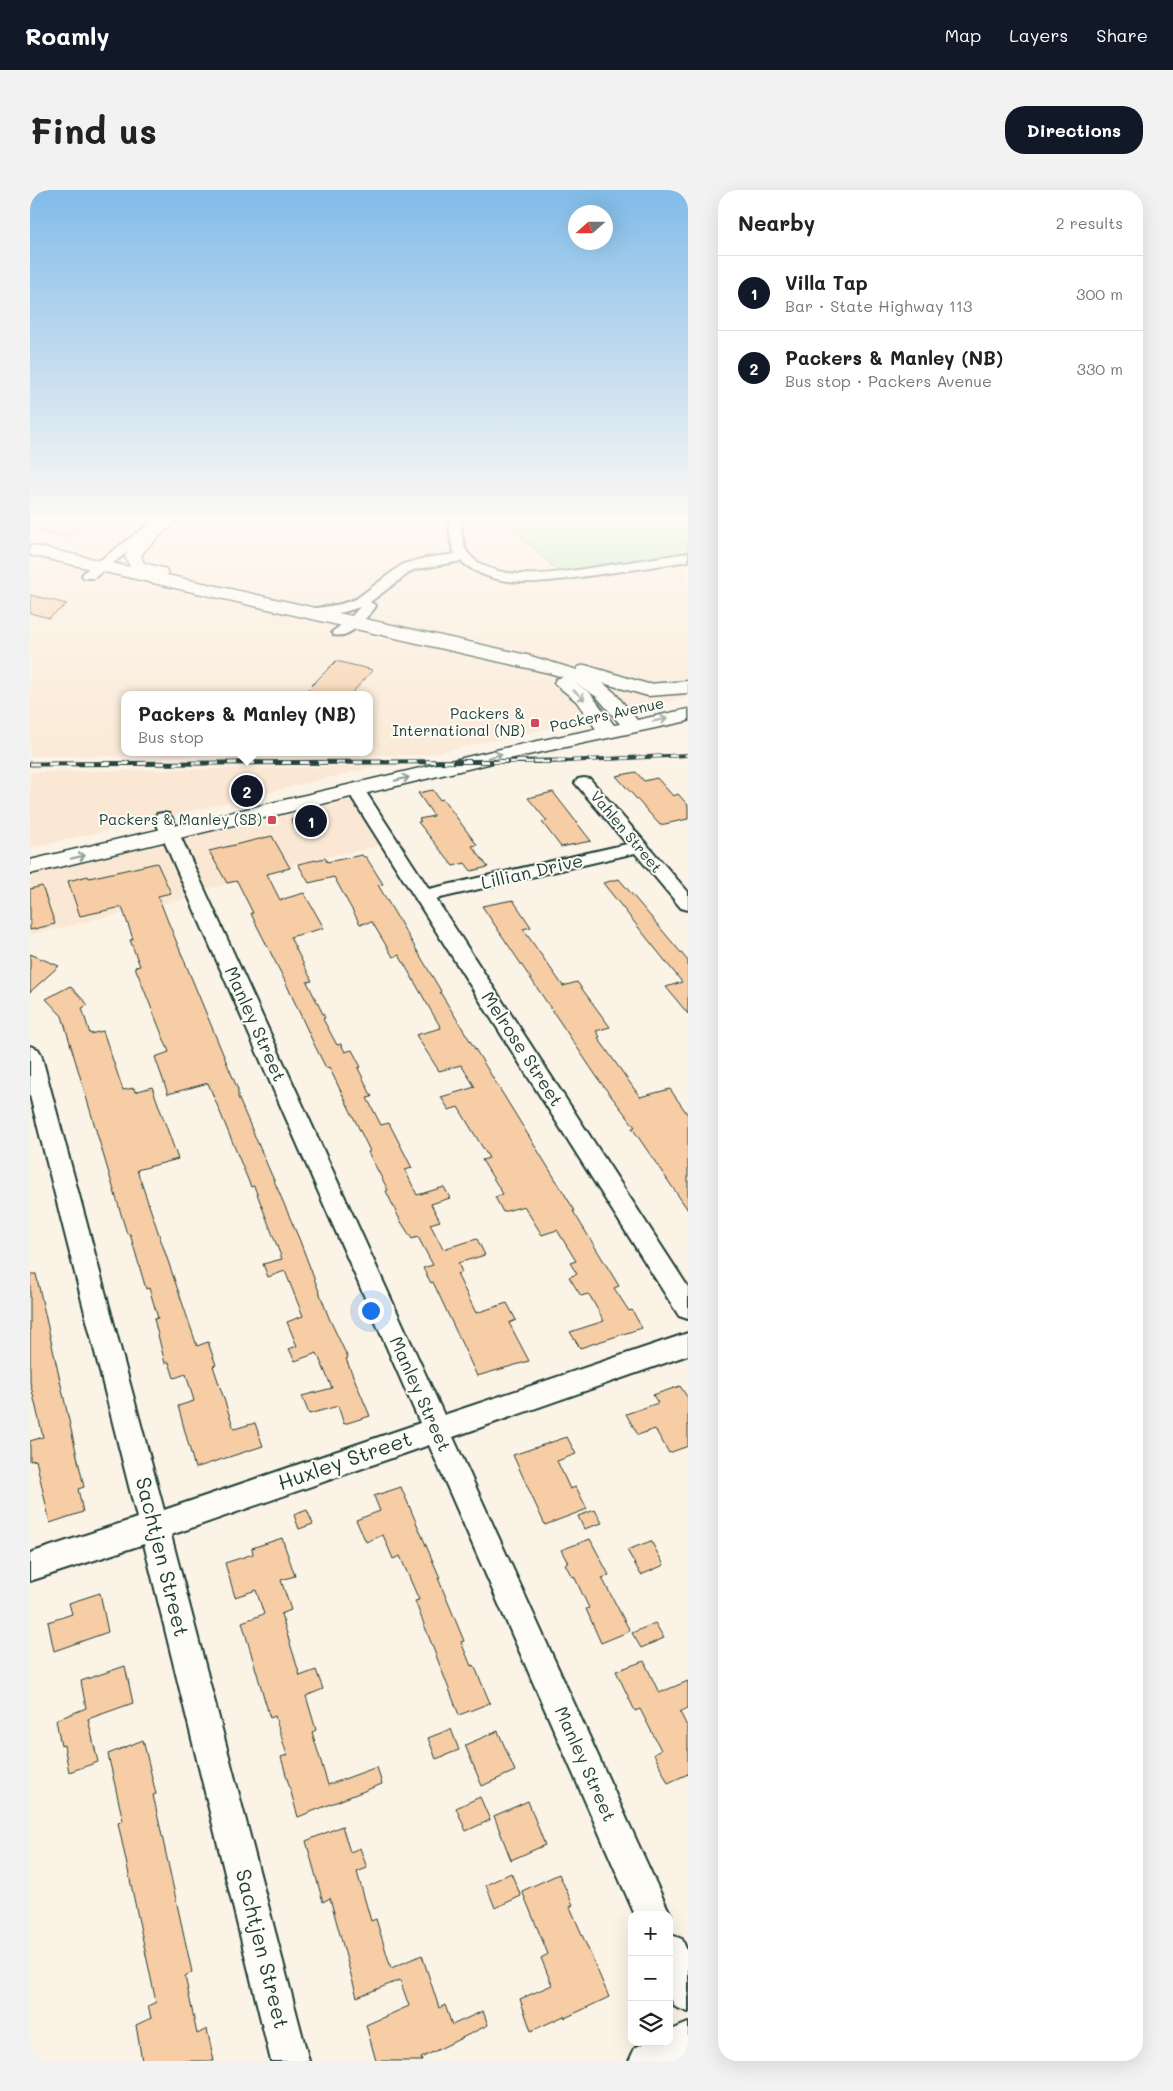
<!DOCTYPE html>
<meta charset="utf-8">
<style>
body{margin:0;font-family:Mali,sans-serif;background:#f2f2f2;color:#222}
.controls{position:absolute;right:15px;bottom:15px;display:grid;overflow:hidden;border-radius:10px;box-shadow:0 5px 20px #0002}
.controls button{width:45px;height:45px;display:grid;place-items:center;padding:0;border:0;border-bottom:1px solid #e0e0e0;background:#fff;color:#222;font:25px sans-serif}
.compass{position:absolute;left:538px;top:15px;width:45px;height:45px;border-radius:50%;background:#fff;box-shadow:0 5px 20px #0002;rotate:249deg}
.you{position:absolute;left:340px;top:1120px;width:18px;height:18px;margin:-12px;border:4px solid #fff;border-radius:50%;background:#1a73e8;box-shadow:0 0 0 8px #1a73e833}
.badge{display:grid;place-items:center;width:32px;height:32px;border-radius:50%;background:#111827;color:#fff;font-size:16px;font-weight:700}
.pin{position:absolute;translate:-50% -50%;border:2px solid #fff;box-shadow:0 1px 5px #0006}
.popup{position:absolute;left:91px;top:501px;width:252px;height:65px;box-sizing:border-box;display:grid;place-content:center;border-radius:10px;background:#fff;filter:drop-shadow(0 1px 4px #0005);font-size:16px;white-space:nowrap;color:#767676}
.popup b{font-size:19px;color:#222}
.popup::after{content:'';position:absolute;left:50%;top:100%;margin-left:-10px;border:10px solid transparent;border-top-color:#fff}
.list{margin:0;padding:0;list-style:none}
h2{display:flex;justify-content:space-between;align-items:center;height:65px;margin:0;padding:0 20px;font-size:21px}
h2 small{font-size:16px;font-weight:400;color:#767676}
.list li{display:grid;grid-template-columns:32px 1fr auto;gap:15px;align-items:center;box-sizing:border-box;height:75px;padding:0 20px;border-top:1px solid #e0e0e0}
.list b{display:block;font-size:19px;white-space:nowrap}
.list p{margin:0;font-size:16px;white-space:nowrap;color:#767676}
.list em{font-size:16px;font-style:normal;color:#767676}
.icon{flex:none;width:28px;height:28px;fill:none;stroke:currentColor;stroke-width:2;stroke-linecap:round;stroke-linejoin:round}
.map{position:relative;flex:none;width:658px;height:1871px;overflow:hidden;border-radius:20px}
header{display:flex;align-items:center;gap:30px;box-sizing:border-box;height:70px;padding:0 25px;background:#111827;color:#fff}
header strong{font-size:24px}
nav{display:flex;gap:28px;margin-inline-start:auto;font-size:18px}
.intro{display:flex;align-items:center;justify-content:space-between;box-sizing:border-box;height:120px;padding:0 30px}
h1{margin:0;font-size:35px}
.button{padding:12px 22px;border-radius:20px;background:#111827;color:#fff;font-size:18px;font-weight:700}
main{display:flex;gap:30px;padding:0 30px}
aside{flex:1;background:#fff;border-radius:20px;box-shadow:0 5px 20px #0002}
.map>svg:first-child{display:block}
.built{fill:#fae8d4;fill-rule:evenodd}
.green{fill:#a7e4ab;stroke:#639070}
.building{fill:#f7cda6;stroke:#1f3d34}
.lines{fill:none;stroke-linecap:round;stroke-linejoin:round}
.minor-casing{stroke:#1f3d34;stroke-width:4}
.major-casing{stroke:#1f3d34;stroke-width:3}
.minor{fill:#fdfcf7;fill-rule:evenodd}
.major{fill:#fdfcf7;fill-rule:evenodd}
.rail-far1-casing{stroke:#1f3d34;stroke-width:4}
.rail-casing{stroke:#1f3d34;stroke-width:5}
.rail-far1{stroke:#fdfcf7;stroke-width:2.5;stroke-dasharray:8;stroke-linecap:butt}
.rail{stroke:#fdfcf7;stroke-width:3;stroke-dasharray:9;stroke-linecap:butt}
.oneway{stroke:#8e9c96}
.poi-dot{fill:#d1495b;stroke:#fdfcf7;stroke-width:2}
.labels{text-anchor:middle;stroke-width:4;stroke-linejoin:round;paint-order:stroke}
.far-poi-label{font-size:15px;fill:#1f3d34;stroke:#fdfcf7;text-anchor:end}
.far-street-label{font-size:15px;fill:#1f3d34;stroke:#fdfcf7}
.street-label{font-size:18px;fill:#1f3d34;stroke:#fdfcf7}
.near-street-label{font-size:21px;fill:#1f3d34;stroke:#fdfcf7}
</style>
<header>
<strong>Roamly</strong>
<nav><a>Map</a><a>Layers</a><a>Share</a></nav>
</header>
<div class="intro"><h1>Find us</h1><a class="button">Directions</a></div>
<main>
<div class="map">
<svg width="658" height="1871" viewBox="0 0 658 1871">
<rect width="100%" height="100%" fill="#fcf3e7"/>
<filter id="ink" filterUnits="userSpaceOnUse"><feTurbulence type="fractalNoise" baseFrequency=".02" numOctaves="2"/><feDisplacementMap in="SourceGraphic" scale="10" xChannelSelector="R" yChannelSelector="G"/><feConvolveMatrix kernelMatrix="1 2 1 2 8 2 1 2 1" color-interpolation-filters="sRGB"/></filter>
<g filter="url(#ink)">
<g class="built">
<path d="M0,326H469L533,386L658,367V508L396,565L0,566ZM94,505H340V562H94Z"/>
<path d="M348,576L133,628L0,658V582Z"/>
<path d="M316,610L328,612L355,655L262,674L263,678L161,703L163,707L0,745V685Z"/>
</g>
<path class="green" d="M469,326H658V367L533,386Z"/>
<g class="building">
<path d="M34,326H66L35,347L10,342Z"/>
<path d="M0,405L37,414L19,428L0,423Z"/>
<path d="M306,471L343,480L320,505H272Z"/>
<path d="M606,582L614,591L627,588L643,606L648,604L658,615V629L630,635L586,586Z"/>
<path d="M403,600L410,610L413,609L447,655L442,656L458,677L441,681L435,673L423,676L388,632L391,631L389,629L404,626L388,603Z"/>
<path d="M523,602L544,629L561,651L531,657L512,632L517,631L498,608Z"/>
<path d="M286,624L292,636L267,641L261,629Z"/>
<path d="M242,646L260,678L237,684L250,710L274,703L294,738L260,747L282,791L277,792L295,828L293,829L307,855L311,854L315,862L322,860L331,877L328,878L342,907L337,908L351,935L359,933L382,978L375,980L387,1005L414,997L420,1008L401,1014L410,1031L400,1034L413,1059L447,1049L455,1065L428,1073L432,1082L427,1084L446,1123L477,1113L486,1130L479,1133L499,1171L447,1186L403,1092L401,1093L393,1078L403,1075L388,1047L382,1049L370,1030L356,1001L358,1000L338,962L340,961L299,877L296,878L283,852L254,789L223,728L221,723H223L207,691L197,693L179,661Z"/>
<path d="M332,665L334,667H336L353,694L348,695L411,801L410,802L545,1021H543L589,1096L584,1098L599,1121L602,1120L612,1138L550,1158L540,1142L574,1131L560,1106L558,1104L551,1106L539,1087L547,1084L540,1073L546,1071L527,1040L512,1045L494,1016L473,1022L465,1007L473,1004L452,970L459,968L428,917L419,920L411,907L445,897L431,875L409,881L386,845L411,838L369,765L363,767L342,732L330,734L304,687L279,693L268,674L295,668L297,672Z"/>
<path d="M127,673L141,703L128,706L137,729L208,900V907L270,1051L299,1128L318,1168L316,1169L340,1226L314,1234L308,1216L279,1224L272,1206L302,1198L287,1163L265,1171L259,1159L267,1156L257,1132L273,1126L255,1081L238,1087L233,1074L252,1069L224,996L221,997L178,893L138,904L125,867L139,862L105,777L110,776L100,750L103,749L92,717L50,726L38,691L58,686L59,688Z"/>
<path d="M589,689L658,771V824L636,797L652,792L573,693Z"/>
<path d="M12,696L25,734L0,740V699Z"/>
<path d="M483,710L501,737L493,739L533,796L547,792L580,837L566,841L570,847L568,848L610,907L640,899L658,925V1020L602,938L605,937L571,893L452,716Z"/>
<path d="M0,764L29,776L0,802Z"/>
<path d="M40,796L58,815L52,818L60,844L73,841L93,900L104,898L105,902L122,897L148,969L107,980L167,1156L178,1152L186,1175L183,1176L204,1239L225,1233L233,1256L165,1278L148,1216L164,1211L156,1184L144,1188L139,1172L135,1173L124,1129L128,1128L119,1098L116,1099L100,1044H97L32,826L16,809Z"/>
<path d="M0,1084H6L54,1297L48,1299L53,1322L20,1333L6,1270L0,1271V1251L13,1247L0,1192Z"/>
<path d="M650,1196L658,1208V1256L639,1263L625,1239L608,1245L596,1224L628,1213L623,1205Z"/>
<path d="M537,1247L546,1264L527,1271L540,1299L546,1297L557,1319L515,1335L483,1265Z"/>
<path d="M371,1297L410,1388H408L434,1451L431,1452L441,1476L444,1475L460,1513L429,1525L385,1411L389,1410L370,1366L363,1369L353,1345L336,1352L326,1330L350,1321L344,1306Z"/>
<path d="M277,1320L283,1334L269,1339L264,1325Z"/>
<path d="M565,1320L572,1333L554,1339L548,1326Z"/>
<path d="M252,1348L265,1386L251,1390L261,1420L251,1424L270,1486L286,1480L293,1499L276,1506L286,1540L282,1542L298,1595L347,1577L352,1594L268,1627L251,1567L257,1565L245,1526L240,1528L212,1432L234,1424L226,1400L205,1407L195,1373L223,1364L222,1358Z"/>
<path d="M560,1349L579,1385L572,1388L600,1441L571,1453L556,1419L559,1418L544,1386L542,1387L535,1374L538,1373L531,1360Z"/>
<path d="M621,1351L634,1375L611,1385L597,1360Z"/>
<path d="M70,1403L78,1442L24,1461L18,1432L42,1424L39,1413Z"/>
<path d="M625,1433L634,1448L611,1458L602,1443Z"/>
<path d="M614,1471L629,1503L658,1491V1518L650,1522L658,1538V1584L638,1593L624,1564L631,1560L610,1519L605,1521L586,1481Z"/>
<path d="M95,1476L103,1513L58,1529L68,1572L39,1582L34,1555L31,1556L26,1530L56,1518L51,1491Z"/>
<path d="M421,1539L429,1560L406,1569L398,1548Z"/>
<path d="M468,1541L485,1581L452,1596L435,1555Z"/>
<path d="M113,1550L126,1604L123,1605L162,1782L155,1786L167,1844L177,1839L184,1871H112L106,1835L121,1828L118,1816L126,1812L88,1633L93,1631L78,1564Z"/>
<path d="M450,1607L460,1630L436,1641L426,1618Z"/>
<path d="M498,1611L515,1655L481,1670L464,1626Z"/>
<path d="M312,1636L320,1662L330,1658L337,1678L327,1682L341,1731L346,1729L361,1778L392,1765L409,1818L415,1815L422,1835L453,1821L458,1835L391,1868L392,1871H346L336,1835L379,1816L370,1790L327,1807L300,1708L293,1712L276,1651Z"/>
<path d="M481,1683L491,1706L465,1718L456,1695Z"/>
<path d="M529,1684L543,1715L540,1717L579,1807L535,1828L534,1826L501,1841L490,1809L522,1795L511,1768L518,1764L492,1701Z"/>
</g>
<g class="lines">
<g class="minor-casing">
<g id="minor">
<path d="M130,326H144L64,388H54L52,385L54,382Z"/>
<path d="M418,326H430C432,337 431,354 438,363C447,375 464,381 479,383C508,387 538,381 567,377C597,372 628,368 658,363V371C629,376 600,380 571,384C526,390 468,404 431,371L383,380L340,412L346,416L344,419C334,430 320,449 304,445L302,442L318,430L330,417L314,422L280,427L275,426L273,423L275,420L311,414L326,409L373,374L396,368L425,364L421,352Z"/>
<path d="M554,588L560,589L658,702V720L651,718L605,663L406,709L658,1097V1129L649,1126L317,600L320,596L326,595L332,596L399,699L597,654L545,593L548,589Z"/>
<path d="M133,623L139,624L142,628L414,1225L658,1143V1165L423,1247L635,1713L641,1725L639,1728V1725H605L399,1255L141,1345L279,1871H241L114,1354L0,1391V1363L107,1328L0,906V856L8,859L11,864L134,1320L390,1233L124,628L127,624Z"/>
<path d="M639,1744L652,1749L658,1763V1822L645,1817L639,1804Z"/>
<path d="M658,1833V1871H599L605,1858L616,1852H639V1841Z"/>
</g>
</g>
<g class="major-casing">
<path id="major" d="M135,326H152L115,360L111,366L114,373L136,379L138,383L137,385L497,465L547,480L548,477L555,475L618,494L658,491V503L618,506L573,493L585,503L607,530L658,519V531L479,569L0,684V670L479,557L566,539L546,511L524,493L526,489L533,487L519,483L0,365V355L100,377L95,366L102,354ZM544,492L567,507L590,534L584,535L560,503Z"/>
</g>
<use href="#minor" class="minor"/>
<use href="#major" class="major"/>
<g class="rail-far1-casing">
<path id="rail-far1" d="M463,572H515L658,565"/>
</g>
<g class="rail-casing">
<path id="rail" d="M0,574L536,571"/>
</g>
<use href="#rail-far1" class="rail-far1"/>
<use href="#rail" class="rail"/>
</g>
<defs><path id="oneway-shaft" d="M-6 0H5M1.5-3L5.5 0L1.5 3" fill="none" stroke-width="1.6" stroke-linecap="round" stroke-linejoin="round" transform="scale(1.25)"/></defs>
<g class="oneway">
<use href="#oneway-shaft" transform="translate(549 505) rotate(42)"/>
<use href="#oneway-shaft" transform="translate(630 530) rotate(-11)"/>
<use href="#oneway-shaft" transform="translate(465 566) rotate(-14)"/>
<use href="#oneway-shaft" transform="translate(372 589) rotate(-13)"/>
<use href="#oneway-shaft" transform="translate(48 667) rotate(-13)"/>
</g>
</g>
<linearGradient id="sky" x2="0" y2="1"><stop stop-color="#81bce8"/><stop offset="0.56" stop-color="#fefaf4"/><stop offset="1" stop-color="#fefaf4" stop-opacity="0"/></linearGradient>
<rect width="658" height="587" fill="url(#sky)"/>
<g class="poi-dot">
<rect x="500" y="528" width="10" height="10" rx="2.5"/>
<rect x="237" y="625" width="10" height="10" rx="2.5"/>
</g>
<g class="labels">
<g class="far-poi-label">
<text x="495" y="529">Packers &amp;<tspan x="495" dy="17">International (NB)</tspan></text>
<text x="232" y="635">Packers &amp; Manley (SB)</text>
</g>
<g class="far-street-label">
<text transform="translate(577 525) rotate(-12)" y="5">Packers Avenue</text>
<text transform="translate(596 642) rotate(50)" y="5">Vahlen Street</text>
</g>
<g class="street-label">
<text transform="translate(502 682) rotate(-13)" y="6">Lillian Drive</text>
<text transform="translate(225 834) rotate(66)" y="6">Manley Street</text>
<text transform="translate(492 859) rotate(57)" y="6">Melrose Street</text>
<text transform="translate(390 1204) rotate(66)" y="6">Manley Street</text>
<text transform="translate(555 1574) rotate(66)" y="6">Manley Street</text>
</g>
<g class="near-street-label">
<text transform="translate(315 1271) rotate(-19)" y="7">Huxley Street</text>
<text transform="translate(132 1367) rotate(76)" y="7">Sachtjen Street</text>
<text transform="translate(232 1759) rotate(76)" y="7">Sachtjen Street</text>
</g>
</g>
</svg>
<div class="controls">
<button>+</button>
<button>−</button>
<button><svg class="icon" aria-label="layers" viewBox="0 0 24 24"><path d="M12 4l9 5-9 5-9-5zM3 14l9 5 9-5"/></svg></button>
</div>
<svg class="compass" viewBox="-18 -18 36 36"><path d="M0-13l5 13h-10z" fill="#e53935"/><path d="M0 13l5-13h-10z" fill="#767676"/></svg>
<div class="you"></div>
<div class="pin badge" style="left:281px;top:631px">1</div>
<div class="pin badge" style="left:217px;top:601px">2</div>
<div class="popup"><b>Packers &amp; Manley (NB)</b>Bus stop</div>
</div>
<aside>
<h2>Nearby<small>2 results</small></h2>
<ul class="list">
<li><span class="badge">1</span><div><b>Villa Tap</b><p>Bar · State Highway 113</p></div><em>300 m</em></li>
<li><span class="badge">2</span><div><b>Packers &amp; Manley (NB)</b><p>Bus stop · Packers Avenue</p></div><em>330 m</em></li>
</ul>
</aside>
</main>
